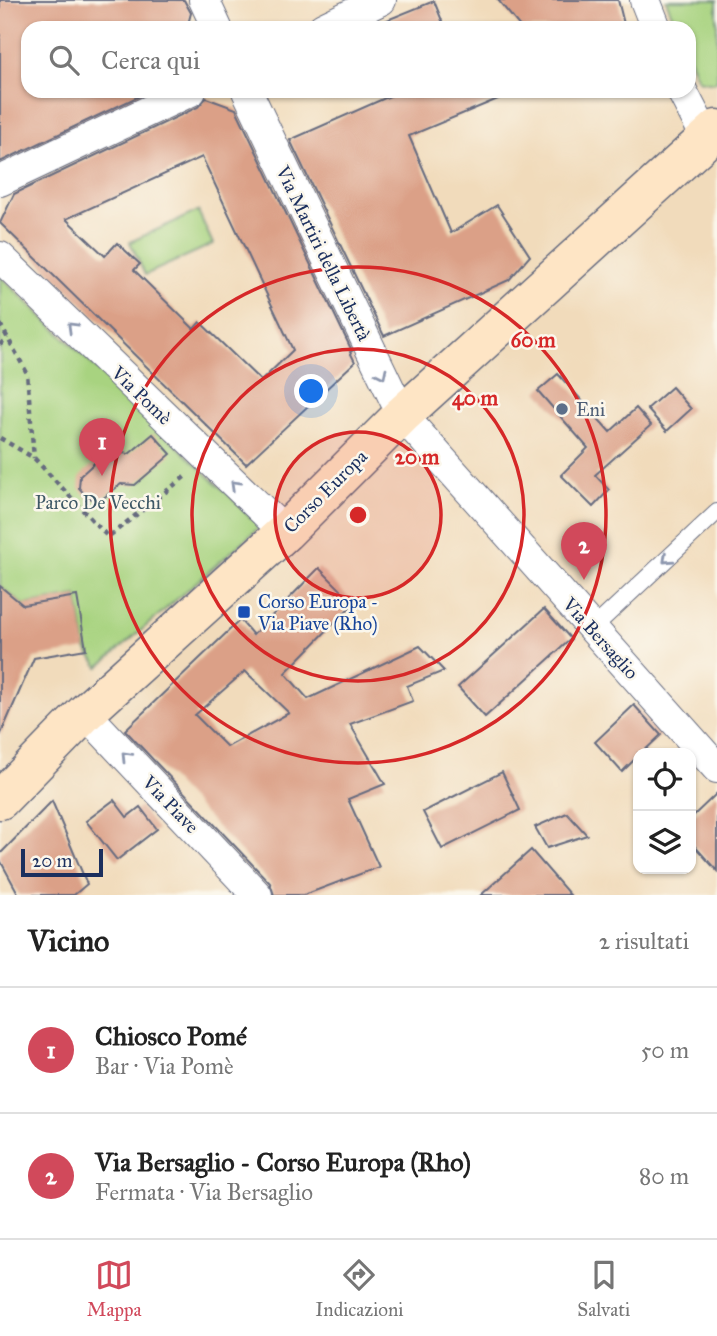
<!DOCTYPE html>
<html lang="it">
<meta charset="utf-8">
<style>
body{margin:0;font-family:"IM FELL Great Primer",serif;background:#f6f6f6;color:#222}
.controls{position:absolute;right:21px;bottom:21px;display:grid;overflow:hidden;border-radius:14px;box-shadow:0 2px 5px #0004}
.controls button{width:63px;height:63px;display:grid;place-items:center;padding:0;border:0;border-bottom:2px solid #e0e0e0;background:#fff;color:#222;font:35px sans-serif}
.scale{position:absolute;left:21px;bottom:18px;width:82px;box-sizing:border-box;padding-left:7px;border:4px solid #1b2f5e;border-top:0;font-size:19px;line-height:24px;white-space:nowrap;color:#1b2f5e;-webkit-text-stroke:5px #fbf7ec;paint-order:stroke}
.you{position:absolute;left:312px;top:392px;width:24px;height:24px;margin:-18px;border:5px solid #fff;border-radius:50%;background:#1a73e8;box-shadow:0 0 0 10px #1a73e833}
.badge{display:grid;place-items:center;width:46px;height:46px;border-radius:50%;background:#d1495b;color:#fff;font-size:23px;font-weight:700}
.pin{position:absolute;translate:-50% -58px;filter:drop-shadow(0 2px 4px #0008)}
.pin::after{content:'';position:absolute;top:37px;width:24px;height:21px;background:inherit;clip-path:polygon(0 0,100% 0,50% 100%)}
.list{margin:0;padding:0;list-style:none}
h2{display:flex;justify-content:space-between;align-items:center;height:91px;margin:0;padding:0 28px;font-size:30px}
h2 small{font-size:23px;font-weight:400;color:#767676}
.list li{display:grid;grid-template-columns:46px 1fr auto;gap:21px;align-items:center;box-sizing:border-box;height:126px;padding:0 28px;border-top:2px solid #e0e0e0}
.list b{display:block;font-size:26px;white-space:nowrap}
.list p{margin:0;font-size:23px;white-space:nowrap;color:#767676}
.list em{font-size:23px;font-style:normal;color:#767676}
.icon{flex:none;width:38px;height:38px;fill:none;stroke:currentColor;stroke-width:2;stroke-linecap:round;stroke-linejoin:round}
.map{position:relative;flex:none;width:717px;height:895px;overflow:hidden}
.search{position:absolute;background:#fff;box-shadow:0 2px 5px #0004;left:21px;right:21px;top:21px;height:77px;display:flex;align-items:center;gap:18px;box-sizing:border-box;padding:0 24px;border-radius:21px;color:#767676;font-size:26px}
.sheet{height:343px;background:#fff}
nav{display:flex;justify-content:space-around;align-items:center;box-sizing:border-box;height:98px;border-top:2px solid #e0e0e0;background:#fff;font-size:19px;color:#767676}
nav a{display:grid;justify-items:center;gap:4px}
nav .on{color:#d1495b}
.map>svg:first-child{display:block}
.green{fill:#a8d380;stroke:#62816f;stroke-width:2}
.building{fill:#dba087;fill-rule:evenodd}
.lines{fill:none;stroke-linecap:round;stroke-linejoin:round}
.service-casing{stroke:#666b7f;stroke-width:18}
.minor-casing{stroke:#666b7f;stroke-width:32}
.secondary-casing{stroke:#666b7f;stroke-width:41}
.path{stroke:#666b7f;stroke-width:4.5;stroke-dasharray:5 5;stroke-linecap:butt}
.service{stroke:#fff;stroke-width:16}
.minor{stroke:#fff;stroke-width:30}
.secondary{stroke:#fee5c5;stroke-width:38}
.oneway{stroke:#8d97ae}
.ring{fill:none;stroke:#d62828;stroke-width:3.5}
.service-dot{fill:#5c6f8a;stroke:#fbf7ec;stroke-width:2.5}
.transit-dot{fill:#1a4fb4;stroke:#fbf7ec;stroke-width:2.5}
.labels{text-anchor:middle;stroke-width:5;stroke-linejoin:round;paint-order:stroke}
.street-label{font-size:19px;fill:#1b2f5e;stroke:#fbf7ec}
.service-label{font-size:19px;fill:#4e5e75;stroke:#fbf7ec;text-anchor:start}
.park-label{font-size:19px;fill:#3e5866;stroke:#fbf7ec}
.transit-label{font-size:19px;fill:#164399;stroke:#fbf7ec;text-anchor:start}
.centre{fill:#d62828;stroke:#fbf7ec;stroke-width:3.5}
.ring-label{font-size:21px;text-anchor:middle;font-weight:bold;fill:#d62828;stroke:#fbf7ec;stroke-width:5;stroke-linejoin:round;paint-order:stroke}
</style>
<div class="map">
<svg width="717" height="895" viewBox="0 0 717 895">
<rect width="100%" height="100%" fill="#fbf7ec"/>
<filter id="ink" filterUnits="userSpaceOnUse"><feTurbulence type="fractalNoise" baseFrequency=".0143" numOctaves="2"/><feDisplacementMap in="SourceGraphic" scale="14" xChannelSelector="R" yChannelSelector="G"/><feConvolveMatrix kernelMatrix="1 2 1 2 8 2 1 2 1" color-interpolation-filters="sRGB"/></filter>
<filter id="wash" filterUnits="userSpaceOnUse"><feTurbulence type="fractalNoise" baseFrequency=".00686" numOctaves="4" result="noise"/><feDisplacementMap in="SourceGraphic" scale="28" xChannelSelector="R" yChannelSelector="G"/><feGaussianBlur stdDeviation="1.57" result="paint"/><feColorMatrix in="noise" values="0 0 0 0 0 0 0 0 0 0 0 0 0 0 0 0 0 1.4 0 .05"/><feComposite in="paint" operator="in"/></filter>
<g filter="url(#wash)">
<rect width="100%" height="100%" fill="#f1dbbb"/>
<g class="green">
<path d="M666,0H717V80L714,83L698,80L689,58V28H677Z"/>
<path d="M198,211L213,244L145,275L130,242Z"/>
<path d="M0,276L261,526L99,667L86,649L77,596L23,605L0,586Z"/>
</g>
<g id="blocks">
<g class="building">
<path d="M0,0H184L191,13L187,28H28V91H150L0,162Z"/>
<path d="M498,0H618L625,28H521Z"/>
<path d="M434,1L445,28H370V27Z"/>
<path d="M401,91H517L409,136L451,233L497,205L530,256L509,280L384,336L290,140Z"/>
<path d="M206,98L236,109L352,351L350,352L355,362L246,464L0,223L14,194L198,107ZM202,157L293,350L261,381L200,322L194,329L134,270L140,264L117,243L105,256L66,219Z"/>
<path d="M558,374L610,432L636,408L651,425L595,475L609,490L593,507L561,475L588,448L538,391Z"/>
<path d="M672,387L691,409L667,431L647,409Z"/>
<path d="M153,434L171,454L135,485L121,484L101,500L88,498L79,488L80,476L100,458L101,450L129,454Z"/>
<path d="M319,568L354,603L285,673L308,699L420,646L444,671L407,686L413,701L350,724L385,784L348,799L379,867L304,895H274L270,883L125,730L240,620L253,635ZM245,671L289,713L227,747L195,715Z"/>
<path d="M0,586L23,605L77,596L86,649L34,658L0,736Z"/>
<path d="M544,609L571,639L485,717L458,687Z"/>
<path d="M634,705L661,735L642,753H638V756L622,772L595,742Z"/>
<path d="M502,772L520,810L442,849L423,812Z"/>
<path d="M717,793V871L691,842V818Z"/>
<path d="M114,800L127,817L140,807L157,829L117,860L86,821Z"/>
<path d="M52,801L87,884L74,895H19L0,860V854Z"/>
<path d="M567,813L587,835L547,848L535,827Z"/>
<path d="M531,850L570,895H481Z"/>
</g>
</g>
</g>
<g filter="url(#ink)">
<use href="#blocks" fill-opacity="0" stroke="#666b7f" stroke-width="2"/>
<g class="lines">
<g class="service-casing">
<path id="service" d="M593,628L717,512"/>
</g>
<g class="minor-casing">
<g id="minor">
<path d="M204,0L217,28"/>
<path d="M645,0L656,28"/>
<path d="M323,28L381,0"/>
<path d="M247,91L402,415L717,768"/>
<path d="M682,91L707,139"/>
<path d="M0,181L191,91"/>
<path d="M0,257L285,532"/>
<path d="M85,713L257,895"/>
</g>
</g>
<g class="secondary-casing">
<path id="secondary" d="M0,800L85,713L285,532L402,415L717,129"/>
</g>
<g class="path">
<path d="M0,324L27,373L34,458"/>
<path d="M0,345L7,337"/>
<path d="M0,438L34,458L108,537L187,475"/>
</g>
<use href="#service" class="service"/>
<use href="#minor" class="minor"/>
<use href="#secondary" class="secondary"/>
</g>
<defs><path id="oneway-chevron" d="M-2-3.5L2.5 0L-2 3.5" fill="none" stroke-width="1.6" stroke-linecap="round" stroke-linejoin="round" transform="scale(1.75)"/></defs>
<g class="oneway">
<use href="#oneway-chevron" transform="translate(72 327) rotate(-136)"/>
<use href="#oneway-chevron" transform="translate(382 374) rotate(64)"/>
<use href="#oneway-chevron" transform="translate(235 485) rotate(-136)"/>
<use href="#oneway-chevron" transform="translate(667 559) rotate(137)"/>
<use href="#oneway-chevron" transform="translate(126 756) rotate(-134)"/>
</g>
</g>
<circle cx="358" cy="515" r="83" fill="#d62828" fill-opacity=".12"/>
<g class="ring">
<circle cx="358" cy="515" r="83"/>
<circle cx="358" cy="515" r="166"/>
<circle cx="358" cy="515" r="248"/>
</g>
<circle class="service-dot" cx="562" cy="409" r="7"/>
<rect class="transit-dot" x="237" y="605" width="14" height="14" rx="3.5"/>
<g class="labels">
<g class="street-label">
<text transform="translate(324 253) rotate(64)" y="7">Via Martiri della Libertà</text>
<text transform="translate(142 395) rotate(44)" y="7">Via Pomè</text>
<text transform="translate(325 491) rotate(-45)" y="7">Corso Europa</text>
<text transform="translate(601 638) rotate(48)" y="7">Via Bersaglio</text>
<text transform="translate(171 804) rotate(46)" y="7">Via Piave</text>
</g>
<g class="service-label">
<text x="576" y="416">Eni</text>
</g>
<g class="park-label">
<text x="98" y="509">Parco De Vecchi</text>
</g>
<g class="transit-label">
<text x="258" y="608">Corso Europa -<tspan x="258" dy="22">Via Piave (Rho)</tspan></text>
</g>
</g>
<circle cx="358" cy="515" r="10" class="centre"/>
<g class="ring-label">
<text x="533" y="347">60 m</text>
<text x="475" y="405">40 m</text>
<text x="417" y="464">20 m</text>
</g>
</svg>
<div class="controls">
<button><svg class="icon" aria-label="locate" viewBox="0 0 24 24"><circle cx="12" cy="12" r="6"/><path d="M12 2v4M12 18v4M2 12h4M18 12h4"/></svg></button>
<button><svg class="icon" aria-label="layers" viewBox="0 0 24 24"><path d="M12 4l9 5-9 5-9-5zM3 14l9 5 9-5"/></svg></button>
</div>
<div class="scale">20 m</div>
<div class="you"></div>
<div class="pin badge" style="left:102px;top:476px">1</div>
<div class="pin badge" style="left:584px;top:580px">2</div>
<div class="search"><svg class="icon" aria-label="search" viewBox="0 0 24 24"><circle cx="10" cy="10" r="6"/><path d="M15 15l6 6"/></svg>Cerca qui</div>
</div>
<section class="sheet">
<h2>Vicino<small>2 risultati</small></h2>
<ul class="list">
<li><span class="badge">1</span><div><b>Chiosco Pomé</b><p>Bar · Via Pomè</p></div><em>50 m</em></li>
<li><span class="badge">2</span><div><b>Via Bersaglio - Corso Europa (Rho)</b><p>Fermata · Via Bersaglio</p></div><em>80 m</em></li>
</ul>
</section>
<nav>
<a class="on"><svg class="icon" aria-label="map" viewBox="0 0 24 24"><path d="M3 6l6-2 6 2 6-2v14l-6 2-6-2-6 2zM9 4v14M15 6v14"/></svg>Mappa</a>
<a><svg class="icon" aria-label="directions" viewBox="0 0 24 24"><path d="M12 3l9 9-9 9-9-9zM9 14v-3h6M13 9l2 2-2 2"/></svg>Indicazioni</a>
<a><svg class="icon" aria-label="saved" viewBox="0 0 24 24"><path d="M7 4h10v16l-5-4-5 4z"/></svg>Salvati</a>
</nav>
